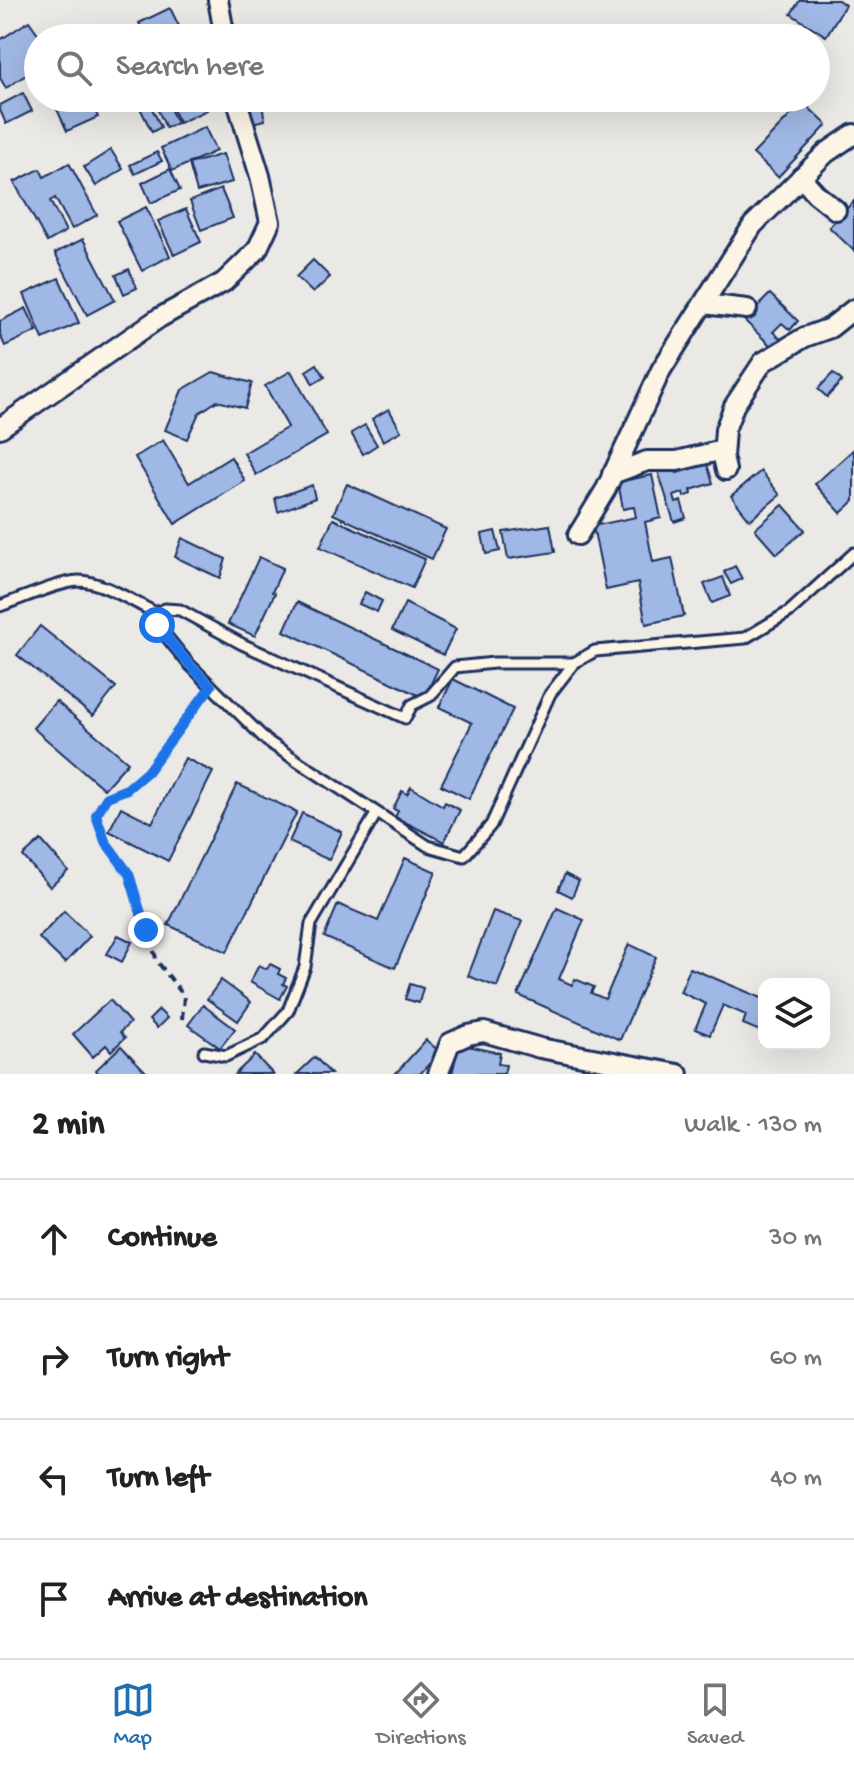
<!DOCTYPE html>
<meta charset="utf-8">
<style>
body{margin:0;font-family:"Gochi Hand",sans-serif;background:#f6f6f6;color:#222}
.controls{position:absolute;right:24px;bottom:24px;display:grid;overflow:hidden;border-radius:16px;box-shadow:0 8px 32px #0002}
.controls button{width:72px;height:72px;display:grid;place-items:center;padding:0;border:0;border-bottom:2px solid #e0e0e0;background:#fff;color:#222;font:40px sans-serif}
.stop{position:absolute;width:24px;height:24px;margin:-18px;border:6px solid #1a73e8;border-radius:50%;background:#fff}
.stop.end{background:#1a73e8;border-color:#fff;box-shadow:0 2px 8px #0008}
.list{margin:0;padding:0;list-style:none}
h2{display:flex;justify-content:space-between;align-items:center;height:104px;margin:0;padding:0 32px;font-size:34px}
h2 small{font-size:26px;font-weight:400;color:#767676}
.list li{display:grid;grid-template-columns:52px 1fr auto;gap:24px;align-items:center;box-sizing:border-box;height:120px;padding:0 32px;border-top:2px solid #e0e0e0}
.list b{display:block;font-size:30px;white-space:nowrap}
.list em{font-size:26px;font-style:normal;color:#767676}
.icon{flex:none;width:44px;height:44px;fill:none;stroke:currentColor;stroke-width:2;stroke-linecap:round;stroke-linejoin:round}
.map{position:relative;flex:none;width:854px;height:1074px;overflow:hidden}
.search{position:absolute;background:#fff;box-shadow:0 8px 32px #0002;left:24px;right:24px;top:24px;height:88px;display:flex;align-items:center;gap:20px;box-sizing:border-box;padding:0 28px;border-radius:44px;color:#767676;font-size:30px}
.sheet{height:584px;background:#fff}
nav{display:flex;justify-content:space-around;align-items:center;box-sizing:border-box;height:112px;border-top:2px solid #e0e0e0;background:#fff;font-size:22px;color:#767676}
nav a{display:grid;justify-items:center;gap:4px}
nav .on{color:#1f6fb2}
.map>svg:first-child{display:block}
.building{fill:#a0b8e5;stroke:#1b2f5e;stroke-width:2}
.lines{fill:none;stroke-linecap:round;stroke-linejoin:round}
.service-casing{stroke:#1b2f5e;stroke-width:15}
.minor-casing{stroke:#1b2f5e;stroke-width:24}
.path{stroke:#1b2f5e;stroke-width:4;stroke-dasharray:8 6;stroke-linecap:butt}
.service{stroke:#fcf5e5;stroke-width:9}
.minor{stroke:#fcf5e5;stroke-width:18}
.route{stroke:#1a73e8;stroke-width:10}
</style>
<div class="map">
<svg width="854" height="1074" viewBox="0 0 854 1074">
<rect width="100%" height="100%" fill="#eae9e5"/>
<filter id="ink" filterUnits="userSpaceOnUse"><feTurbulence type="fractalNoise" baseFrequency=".0125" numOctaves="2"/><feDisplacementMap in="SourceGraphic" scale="16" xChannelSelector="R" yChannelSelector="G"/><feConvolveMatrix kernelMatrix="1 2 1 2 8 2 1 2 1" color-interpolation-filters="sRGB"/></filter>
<g filter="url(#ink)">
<g class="building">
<path d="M800,0H838L845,5L826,36L791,14Z"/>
<path d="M170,8L185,38H147L139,23Z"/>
<path d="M29,21L41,38H38V67L6,88L0,78V40Z"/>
<path d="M23,93L32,111L6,124L0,110V105Z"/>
<path d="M69,98H89L98,117L67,131L55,105Z"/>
<path d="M145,98H147L161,127L152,132L137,102Z"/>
<path d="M155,98H165L177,123L166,128L153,99Z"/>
<path d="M168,98H202L207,110L179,123Z"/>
<path d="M261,101L265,120L252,123L248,104Z"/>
<path d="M803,102L827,125L778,177L753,154Z"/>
<path d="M205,127L216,151L172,171L161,148Z"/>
<path d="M111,150L123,169L96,186L84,167Z"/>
<path d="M157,152L162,161L135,174L130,165Z"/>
<path d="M223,154L232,182L197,192L189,164Z"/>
<path d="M69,163L97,215L72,229L55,198L50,201L66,231L47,242L14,182L40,169L44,177Z"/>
<path d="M170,169L180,190L151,203L142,183Z"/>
<path d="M221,189L233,218L201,230L190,201Z"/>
<path d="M854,201V251L829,227Z"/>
<path d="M146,207L170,256L142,271L117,221Z"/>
<path d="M186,209L201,242L174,255L158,221Z"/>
<path d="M83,239L115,300L87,315L55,253Z"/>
<path d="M313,260L330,277L313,293L296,277Z"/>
<path d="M129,269L137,288L124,294L116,275Z"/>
<path d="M59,278L79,323L43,339L24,294Z"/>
<path d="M770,294L798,321L790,330L782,323L773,332L782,340L774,349L744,320Z"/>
<path d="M26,308L37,331L5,346L0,335V321Z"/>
<path d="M317,364L325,377L313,384L306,371Z"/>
<path d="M291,371L327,435L256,475L244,453L288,427L265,386Z"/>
<path d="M213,372L252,383L245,408L217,401L199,413L187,439L165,430L182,390Z"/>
<path d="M833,373L842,381L827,397L818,389Z"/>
<path d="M389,409L401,431L383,441L372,419Z"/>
<path d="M365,425L377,445L363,454L351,433Z"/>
<path d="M163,440L189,483L231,457L245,481L175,524L135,457Z"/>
<path d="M854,449V501L841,513L815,484Z"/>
<path d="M707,464L713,483L691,490L692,494L684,497L683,493L674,496L676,503L681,501L686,518L674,522L658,471L674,466L677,473Z"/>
<path d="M761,471L780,495L750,520L731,496Z"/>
<path d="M652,475L661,518L645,522L653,562L672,558L684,616L646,624L638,583L606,590L593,526L636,517L634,507L623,509L618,482Z"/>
<path d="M347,484L446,529L432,559L333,514Z"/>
<path d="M312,485L315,498L278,512L275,498Z"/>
<path d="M783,505L805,530L777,554L755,529Z"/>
<path d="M333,519L425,559L412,588L320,547Z"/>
<path d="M550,525L555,552L508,559L503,532Z"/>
<path d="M495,531L500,551L486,554L482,534Z"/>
<path d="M182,538L226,559L220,578L175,557Z"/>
<path d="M259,557L283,568L272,592L275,593L255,636L228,624Z"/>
<path d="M735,566L742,579L731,584L724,572Z"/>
<path d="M723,577L730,596L712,603L704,584Z"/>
<path d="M365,592L382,601L377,612L359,604Z"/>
<path d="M297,602L438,669L424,698L284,631Z"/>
<path d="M405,603L456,629L443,655L392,630Z"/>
<path d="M40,626L116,687L93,716L17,655Z"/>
<path d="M453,679L513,709L469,799L441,785L472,723L439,707Z"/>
<path d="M56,701L128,762L104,789L33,728Z"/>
<path d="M185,758L213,772L168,861L109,831L121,807L152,823Z"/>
<path d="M237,784L297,812L227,952L168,925Z"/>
<path d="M411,787L443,806L445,802L460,810L444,842L395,817L398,811L393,809L402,791L407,794Z"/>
<path d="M302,813L342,832L329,860L289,842Z"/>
<path d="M41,840L68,871L50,887L23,856Z"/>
<path d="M405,858L436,872L395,968L324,937L338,904L378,921Z"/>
<path d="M565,874L579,881L572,897L558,890Z"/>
<path d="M557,908L584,920L559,979L572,985L575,979L594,987L591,993L605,999L629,944L656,957L620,1040L518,995Z"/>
<path d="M64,911L90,936L65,963L39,938Z"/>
<path d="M493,911L522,921L497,987L468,976Z"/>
<path d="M118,935L132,942L122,962L107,954Z"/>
<path d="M270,964L280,969L278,974L286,978L283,984L287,986L280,999L250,982L259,965L267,969Z"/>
<path d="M690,968L764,999V1026L762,1032L743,1024L746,1015L723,1005L710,1035L695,1029L706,1004L680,992Z"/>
<path d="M221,980L251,1002L238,1021L207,999Z"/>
<path d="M410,984L423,988L419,1003L405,999Z"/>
<path d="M110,1000L130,1023L120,1032L125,1038L111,1051L106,1045L93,1057L73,1034Z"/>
<path d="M203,1005L235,1029L220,1048L188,1025Z"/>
<path d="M159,1010L167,1018L157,1028L149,1020Z"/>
<path d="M426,1040L440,1052L420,1074H395Z"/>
<path d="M459,1044L500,1053L498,1064L506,1065L504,1074H452Z"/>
<path d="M121,1046L148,1074H99L96,1070Z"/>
<path d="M255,1055L273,1074H235Z"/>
<path d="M315,1057L331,1074H297Z"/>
</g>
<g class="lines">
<g class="service-casing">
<g id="service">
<path d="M0,606C21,599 58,582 79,581C102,581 135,603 156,613L165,609L180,610L242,644L405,718L412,705L430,696L455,667L494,663H574"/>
<path d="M156,613L157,625L188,663L267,741L428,846L464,856L491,825L550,694L574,663L595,651L745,638L789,612L854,553"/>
<path d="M204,1052L226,1056L264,1038L288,1011L305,967L311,924L376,814"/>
</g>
</g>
<g class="minor-casing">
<g id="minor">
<path d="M218,0L225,38"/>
<path d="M801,177L816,194L836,210"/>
<path d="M704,304L747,309"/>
<path d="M0,428L159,318L224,282L257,250L270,222L260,176L236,98"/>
<path d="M726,470L723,457L725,430L734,406L763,362L805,337L830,328L854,309"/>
<path d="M612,474L647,461H677L723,450"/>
<path d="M578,535L606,489L661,370L753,225L826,153L854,134"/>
<path d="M438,1074L450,1043L468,1035L484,1032L540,1048L678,1074"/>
</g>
</g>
<path class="path" d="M182,1019L184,996L157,961L129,874L105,841L96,815L107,797L127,789L147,772L203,697"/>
<use href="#service" class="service"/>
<use href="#minor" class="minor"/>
</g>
</g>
<g class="lines" filter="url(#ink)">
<path class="route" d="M146,930L129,874L105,841L96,815L107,797L127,789L147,772L211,686L188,663L157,625"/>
</g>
</svg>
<div class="controls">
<button><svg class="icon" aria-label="layers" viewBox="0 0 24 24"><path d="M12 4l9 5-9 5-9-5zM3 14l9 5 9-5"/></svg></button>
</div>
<div class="stop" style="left:157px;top:625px"></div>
<div class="stop end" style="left:146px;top:930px"></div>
<div class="search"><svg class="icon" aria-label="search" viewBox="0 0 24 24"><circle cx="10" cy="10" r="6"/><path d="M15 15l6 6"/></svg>Search here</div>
</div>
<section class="sheet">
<h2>2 min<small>Walk · 130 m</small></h2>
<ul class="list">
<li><svg class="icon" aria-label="ahead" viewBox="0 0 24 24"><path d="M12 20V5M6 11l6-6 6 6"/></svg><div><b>Continue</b></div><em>30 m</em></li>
<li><svg class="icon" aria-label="right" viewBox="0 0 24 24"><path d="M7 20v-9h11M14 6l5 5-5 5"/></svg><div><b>Turn right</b></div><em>60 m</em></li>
<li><svg class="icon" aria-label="left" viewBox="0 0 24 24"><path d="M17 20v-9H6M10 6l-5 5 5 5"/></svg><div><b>Turn left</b></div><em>40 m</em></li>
<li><svg class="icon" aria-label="arrive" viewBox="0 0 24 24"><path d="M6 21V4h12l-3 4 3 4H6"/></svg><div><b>Arrive at destination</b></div></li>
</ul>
</section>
<nav>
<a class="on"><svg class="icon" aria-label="map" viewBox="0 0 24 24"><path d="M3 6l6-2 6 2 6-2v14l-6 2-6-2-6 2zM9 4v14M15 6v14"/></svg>Map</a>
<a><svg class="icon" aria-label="directions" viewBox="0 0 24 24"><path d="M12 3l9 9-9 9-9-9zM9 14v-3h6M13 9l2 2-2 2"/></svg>Directions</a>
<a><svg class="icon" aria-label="saved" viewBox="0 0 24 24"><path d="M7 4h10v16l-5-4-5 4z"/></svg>Saved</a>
</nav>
